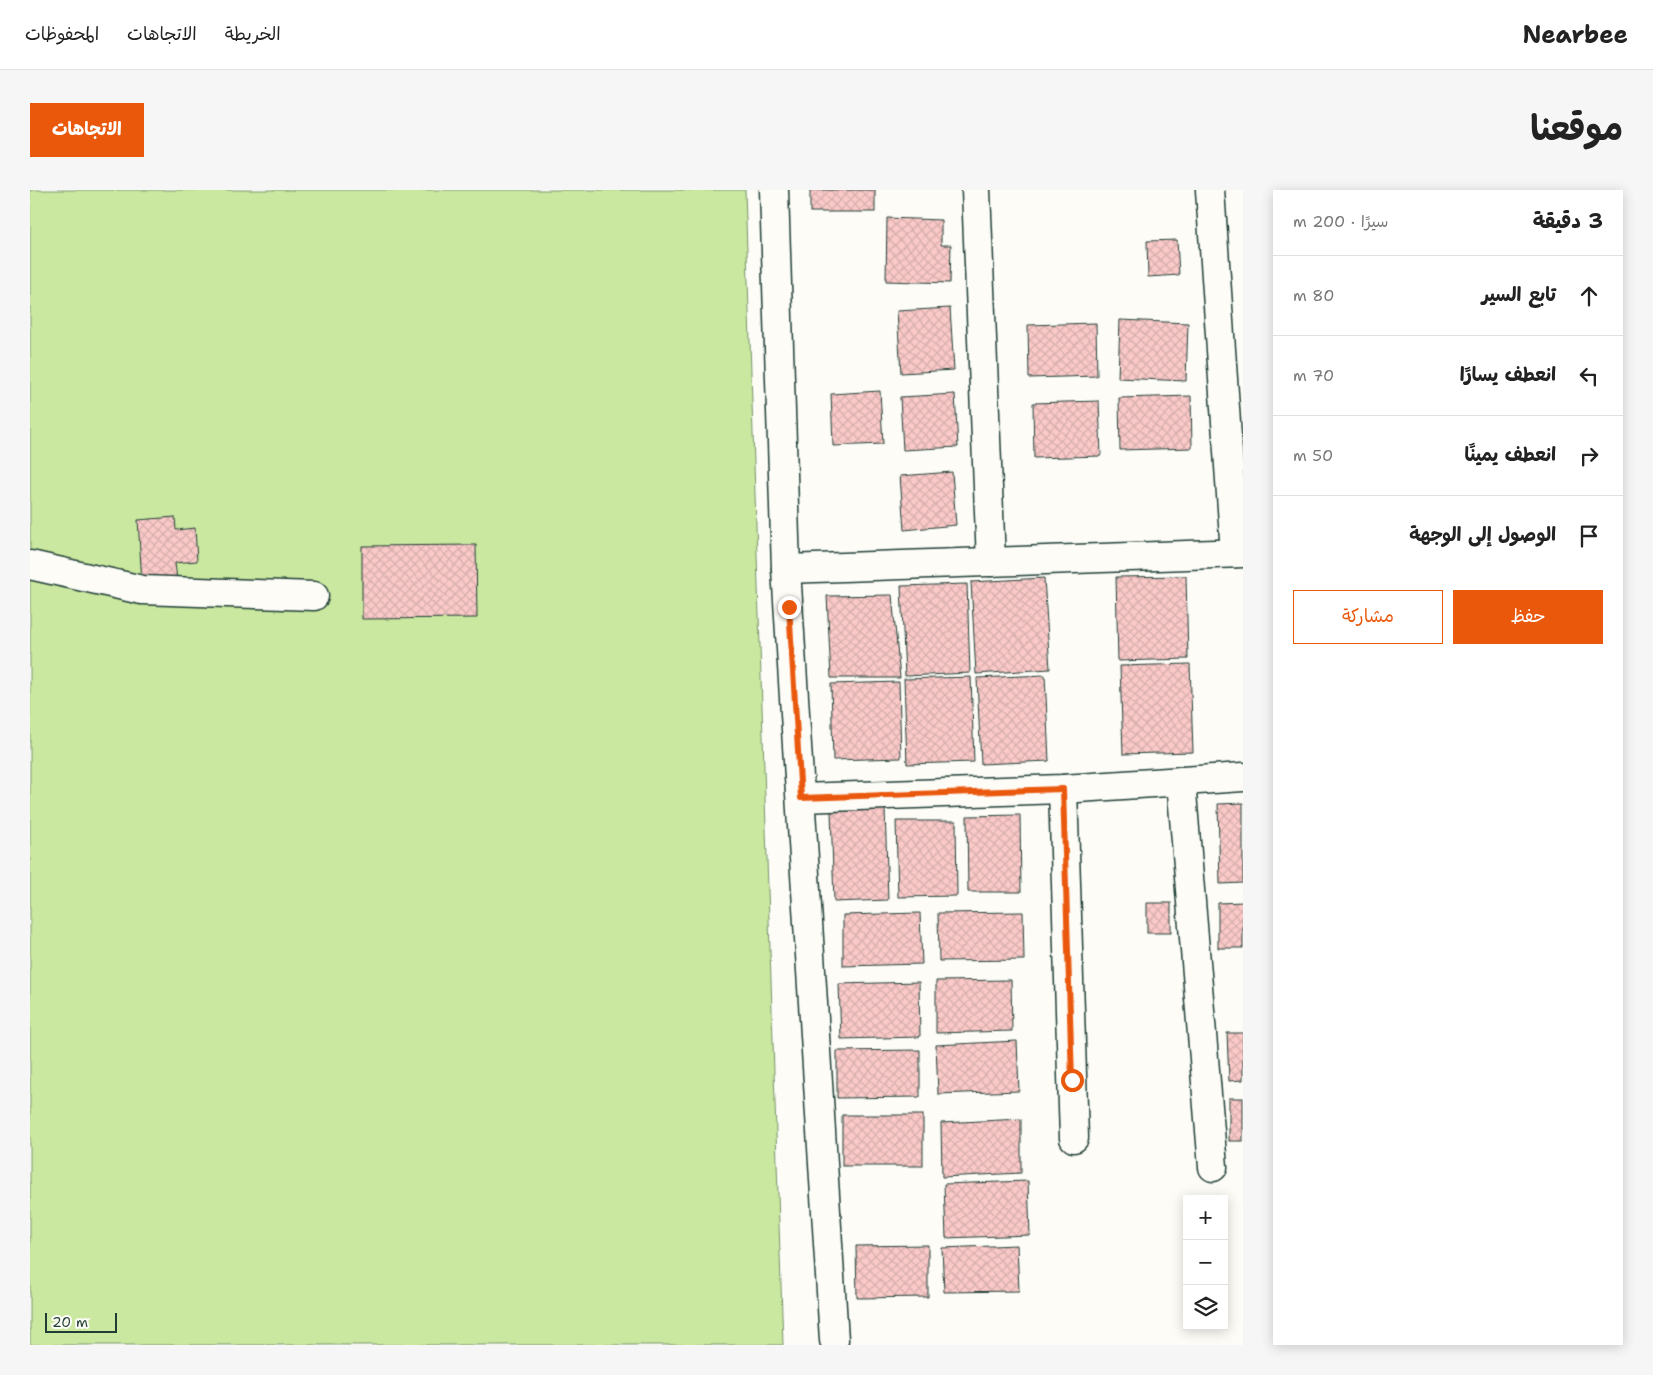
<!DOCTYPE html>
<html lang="ar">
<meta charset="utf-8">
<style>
body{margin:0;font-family:"Shantell Sans","Playpen Sans Arabic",sans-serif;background:#f6f6f6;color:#222;direction:rtl}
.controls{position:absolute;right:15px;bottom:15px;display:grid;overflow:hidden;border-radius:0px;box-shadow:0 2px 12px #0003}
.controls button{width:45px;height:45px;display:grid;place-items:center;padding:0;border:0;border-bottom:1px solid #e0e0e0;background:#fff;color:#222;font:25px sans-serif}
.scale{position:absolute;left:15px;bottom:12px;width:72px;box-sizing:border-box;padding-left:5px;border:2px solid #1f3d34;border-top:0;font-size:14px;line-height:18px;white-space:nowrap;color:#1f3d34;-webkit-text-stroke:4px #fdfcf7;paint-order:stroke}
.stop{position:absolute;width:15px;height:15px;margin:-11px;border:4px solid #ea580c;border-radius:50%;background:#fff}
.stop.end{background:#ea580c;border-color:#fff;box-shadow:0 1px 5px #0008}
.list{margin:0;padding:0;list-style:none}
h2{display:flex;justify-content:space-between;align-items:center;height:65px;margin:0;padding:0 20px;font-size:21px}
h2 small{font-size:16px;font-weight:400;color:#767676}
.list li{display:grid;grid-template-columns:32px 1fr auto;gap:15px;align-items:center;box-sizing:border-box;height:80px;padding:0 20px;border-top:1px solid #e0e0e0}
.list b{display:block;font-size:19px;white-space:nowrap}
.list em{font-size:16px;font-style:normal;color:#767676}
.actions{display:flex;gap:10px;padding:15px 20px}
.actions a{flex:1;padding:11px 0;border:1px solid #ea580c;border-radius:0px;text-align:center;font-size:18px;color:#ea580c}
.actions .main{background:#ea580c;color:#fff}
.icon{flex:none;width:28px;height:28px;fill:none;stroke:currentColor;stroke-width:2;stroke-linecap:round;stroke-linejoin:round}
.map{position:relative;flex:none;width:1213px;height:1155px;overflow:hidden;direction:ltr;border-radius:0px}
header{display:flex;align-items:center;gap:30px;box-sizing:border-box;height:70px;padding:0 25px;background:#fff;border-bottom:1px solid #e0e0e0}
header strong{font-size:24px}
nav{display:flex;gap:28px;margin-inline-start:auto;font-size:18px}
.intro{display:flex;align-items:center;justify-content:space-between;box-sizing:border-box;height:120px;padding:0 30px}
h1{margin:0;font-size:35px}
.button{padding:12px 22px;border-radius:0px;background:#ea580c;color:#fff;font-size:18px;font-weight:700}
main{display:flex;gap:30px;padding:0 30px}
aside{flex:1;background:#fff;border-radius:0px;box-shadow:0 2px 12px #0003}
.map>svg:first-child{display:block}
.grass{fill:#cbe8a0;stroke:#75926a}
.building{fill:url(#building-cross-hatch);stroke:#1f3d34}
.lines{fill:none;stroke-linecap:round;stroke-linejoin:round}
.street-casing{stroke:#1f3d34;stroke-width:31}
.street{stroke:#fdfcf7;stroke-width:28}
.route{stroke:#ea580c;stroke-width:6}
</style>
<header>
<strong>Nearbee</strong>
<nav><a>الخريطة</a><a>الاتجاهات</a><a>المحفوظات</a></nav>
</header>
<div class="intro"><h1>موقعنا</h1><a class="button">الاتجاهات</a></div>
<main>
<aside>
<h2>3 دقيقة<small>سيرًا · 200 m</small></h2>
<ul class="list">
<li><svg class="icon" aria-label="ahead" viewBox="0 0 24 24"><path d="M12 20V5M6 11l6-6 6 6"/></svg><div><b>تابع السير</b></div><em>80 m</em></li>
<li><svg class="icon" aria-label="left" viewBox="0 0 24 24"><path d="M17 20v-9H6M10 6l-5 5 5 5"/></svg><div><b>انعطف يسارًا</b></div><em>70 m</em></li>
<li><svg class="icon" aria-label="right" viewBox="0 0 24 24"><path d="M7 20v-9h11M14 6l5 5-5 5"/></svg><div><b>انعطف يمينًا</b></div><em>50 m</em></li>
<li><svg class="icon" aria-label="arrive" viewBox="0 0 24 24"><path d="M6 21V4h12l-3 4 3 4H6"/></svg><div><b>الوصول إلى الوجهة</b></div></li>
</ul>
<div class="actions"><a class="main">حفظ</a><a>مشاركة</a></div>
</aside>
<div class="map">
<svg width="1213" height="1155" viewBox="0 0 1213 1155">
<defs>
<pattern id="building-cross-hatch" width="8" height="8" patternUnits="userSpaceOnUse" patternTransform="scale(1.25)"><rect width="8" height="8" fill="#fac9c8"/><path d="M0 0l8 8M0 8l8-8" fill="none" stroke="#d6aeac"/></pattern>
</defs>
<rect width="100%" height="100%" fill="#fdfcf7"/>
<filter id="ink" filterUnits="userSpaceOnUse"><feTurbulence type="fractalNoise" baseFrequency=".02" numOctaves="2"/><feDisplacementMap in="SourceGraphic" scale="10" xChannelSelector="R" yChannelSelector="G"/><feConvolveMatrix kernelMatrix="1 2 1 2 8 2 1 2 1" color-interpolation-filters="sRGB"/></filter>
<g filter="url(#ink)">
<path class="grass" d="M0,0H715L753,1155H0Z"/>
<g class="building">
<rect x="780" y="0" width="65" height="22"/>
<path d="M857,28L911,30V55H921L920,93L856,91Z"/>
<path d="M1147,50L1149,85L1118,87L1117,51Z"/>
<path d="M920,118L924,180L871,183L867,121Z"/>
<path d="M1090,130L1158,133L1156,191L1088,188Z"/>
<path d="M1066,133L1067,186L999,188L998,135Z"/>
<path d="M850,201L853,254L803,256L801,204Z"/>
<path d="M925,204L928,257L873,260L870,207Z"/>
<path d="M1161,206L1162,258L1090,260L1089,208Z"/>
<path d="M1069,211L1071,266L1004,268L1003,213Z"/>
<path d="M922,282L926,335L874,340L870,286Z"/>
<path d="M145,327L146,340L165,338L167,371L145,373L147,390L112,392L108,330Z"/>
<path d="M446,355L447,428L332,429V356Z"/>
<path d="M1156,386L1158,469L1088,471L1086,387Z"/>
<path d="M1014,388L1020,479L946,484L941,392Z"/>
<path d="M937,394L940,483L875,486L871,396Z"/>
<path d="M862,405L870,488H801L797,406Z"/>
<path d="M1160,474L1163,562L1093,564L1090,476Z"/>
<path d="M1015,485L1019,571L951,574L947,488Z"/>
<path d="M941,487L944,572L877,574L874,489Z"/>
<path d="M869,492L871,568L803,570L801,494Z"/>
<path d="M1213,613V693L1190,694L1188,614Z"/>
<path d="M855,619L858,710L804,712L801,621Z"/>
<path d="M990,625L991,702H938L937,626Z"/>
<path d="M866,631H926L927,706L868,707Z"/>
<path d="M1213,712V758H1188V713Z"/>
<rect x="1117" y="713" width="24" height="30"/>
<path d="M993,722L994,770L909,771L908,723Z"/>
<path d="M890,723L892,774L813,776V725Z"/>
<path d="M981,790L982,841L906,843V791Z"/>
<path d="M889,792L890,847L811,849L809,794Z"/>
<path d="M1197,843H1213V890L1199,891Z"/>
<path d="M987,851L989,901L908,904L906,855Z"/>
<path d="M890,860V907L807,908V861Z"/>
<rect x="1199" y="908" width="14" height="43"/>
<rect x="812" y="925" width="81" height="51"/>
<path d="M991,929V983L912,987L911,933Z"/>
<path d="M998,991L1000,1045L916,1048L914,994Z"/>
<path d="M898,1055V1107L827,1108L826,1056Z"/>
<path d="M987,1055L989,1101L914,1102L912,1058Z"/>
</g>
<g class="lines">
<g class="street-casing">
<g id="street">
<path d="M744,0L756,379L804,1150"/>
<path d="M946,0L961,372"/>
<path d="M1180,0L1205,363"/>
<path d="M0,375L112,400L284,406"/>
<path d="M756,379L1213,363"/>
<path d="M1151,591L1183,977"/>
<path d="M1033,599L1044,948"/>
<path d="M771,608L1033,599L1213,587"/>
</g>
</g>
<use href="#street" class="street"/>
</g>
</g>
<g class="lines" filter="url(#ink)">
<path class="route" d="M759,417L771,608L1033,599L1042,890"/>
</g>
</svg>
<div class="controls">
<button>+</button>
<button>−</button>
<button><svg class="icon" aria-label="layers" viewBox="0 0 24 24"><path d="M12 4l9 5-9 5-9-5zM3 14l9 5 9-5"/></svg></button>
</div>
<div class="scale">20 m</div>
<div class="stop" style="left:1042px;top:890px"></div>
<div class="stop end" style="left:759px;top:417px"></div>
</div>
</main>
